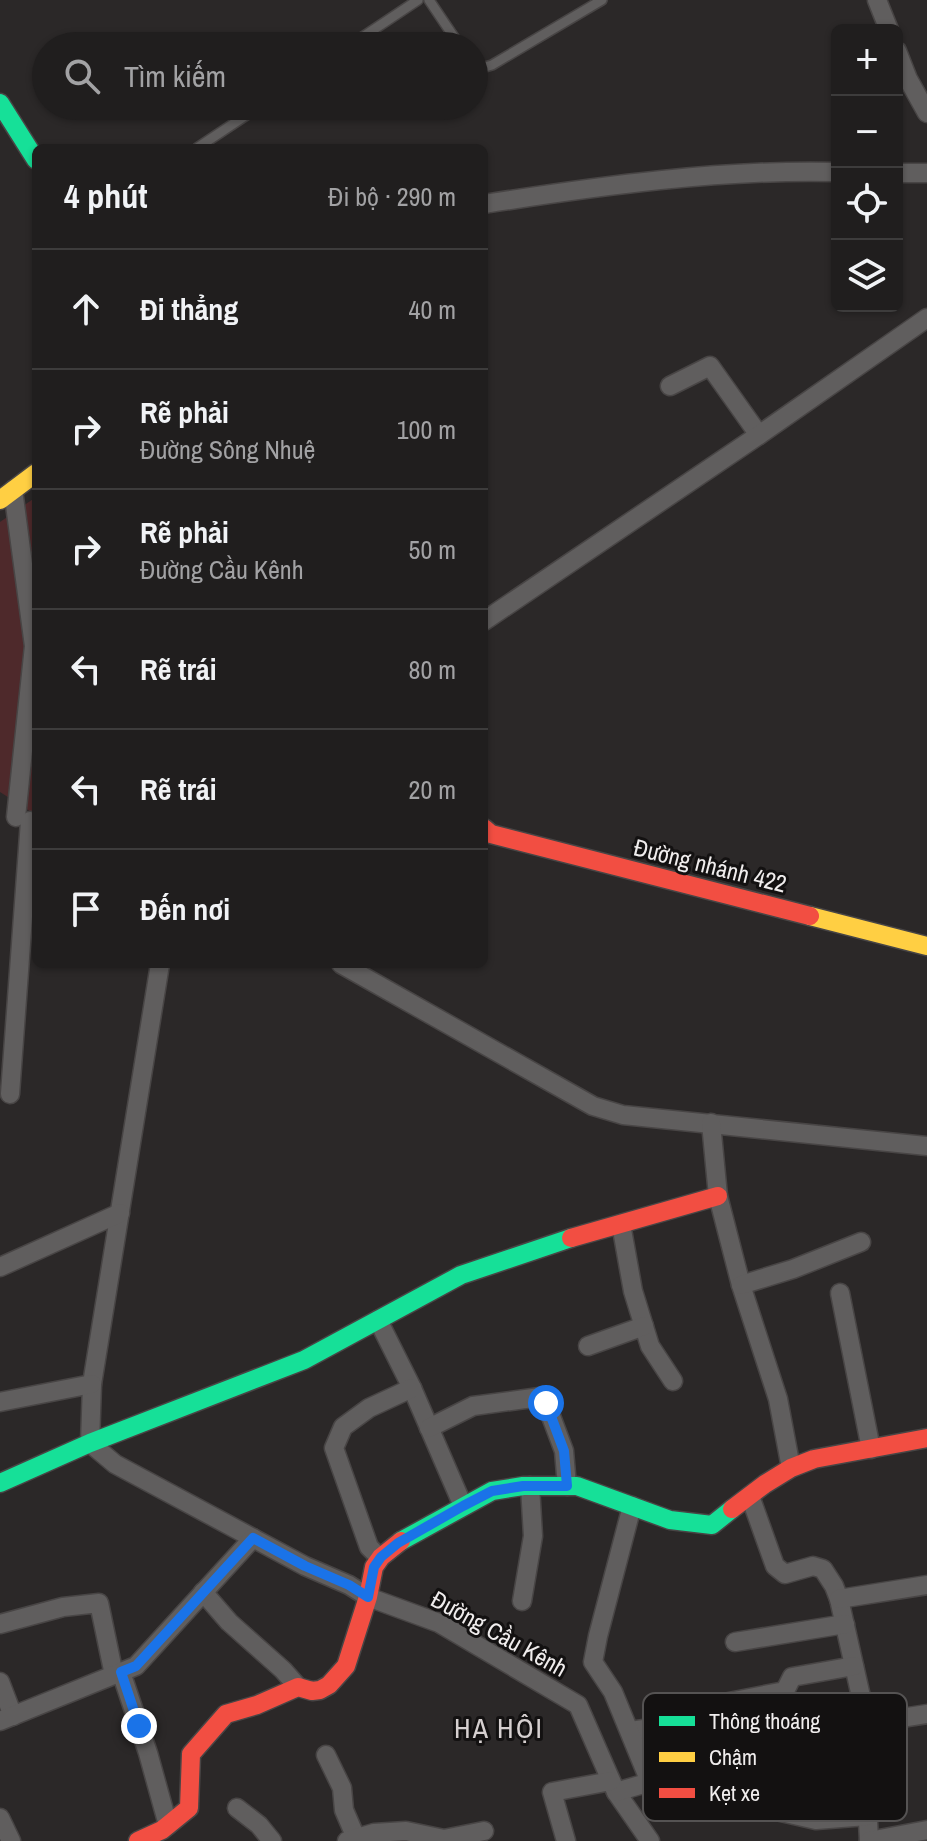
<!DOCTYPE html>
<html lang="vi">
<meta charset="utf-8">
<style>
body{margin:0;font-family:"Archivo Narrow",sans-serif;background:#282727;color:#f1f3f6}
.controls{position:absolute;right:24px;top:24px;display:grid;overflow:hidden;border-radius:12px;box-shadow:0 2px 6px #0004}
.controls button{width:72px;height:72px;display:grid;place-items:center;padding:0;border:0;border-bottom:2px solid #3d3c3c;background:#201e1e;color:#f1f3f6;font:40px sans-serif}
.stop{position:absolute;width:24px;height:24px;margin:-18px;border:6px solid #1a73e8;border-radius:50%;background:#fff}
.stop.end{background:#1a73e8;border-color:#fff;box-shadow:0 2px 8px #0008}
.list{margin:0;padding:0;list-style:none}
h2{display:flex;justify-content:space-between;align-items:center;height:104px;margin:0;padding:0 32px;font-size:34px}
h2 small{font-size:26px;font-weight:400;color:#a2a2a4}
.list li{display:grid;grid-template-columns:52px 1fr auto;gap:24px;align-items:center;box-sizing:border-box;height:120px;padding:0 32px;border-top:2px solid #3d3c3c}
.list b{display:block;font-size:30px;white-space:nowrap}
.list p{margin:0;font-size:26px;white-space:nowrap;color:#a2a2a4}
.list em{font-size:26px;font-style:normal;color:#a2a2a4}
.icon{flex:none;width:44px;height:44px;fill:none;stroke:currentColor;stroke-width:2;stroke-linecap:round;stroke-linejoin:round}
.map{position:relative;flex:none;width:927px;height:1841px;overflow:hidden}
.search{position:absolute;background:#201e1e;box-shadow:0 2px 6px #0004;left:32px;top:32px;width:456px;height:88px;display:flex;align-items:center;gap:20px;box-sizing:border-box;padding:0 28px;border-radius:44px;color:#a2a2a4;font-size:30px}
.panel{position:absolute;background:#201e1e;box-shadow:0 2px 6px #0004;left:32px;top:144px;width:456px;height:824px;border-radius:12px}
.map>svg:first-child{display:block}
.green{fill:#4e292b}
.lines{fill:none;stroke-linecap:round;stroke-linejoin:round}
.lane-casing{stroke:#484545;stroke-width:12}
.street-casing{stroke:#484545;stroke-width:21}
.fast-casing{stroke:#484545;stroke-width:21}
.slow-casing{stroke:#484545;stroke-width:21}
.jam-casing{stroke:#484545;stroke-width:21}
.lane{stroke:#605e5e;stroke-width:9}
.street{stroke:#605e5e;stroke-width:18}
.fast{stroke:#16e098;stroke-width:18}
.slow{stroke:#ffcf43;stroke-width:18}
.jam{stroke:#f24e42;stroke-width:18}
.route{stroke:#1a73e8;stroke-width:10}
.labels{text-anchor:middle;stroke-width:6;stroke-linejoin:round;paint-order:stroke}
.street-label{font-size:24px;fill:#f0eded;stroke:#131111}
.quarter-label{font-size:28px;letter-spacing:2px;fill:#d6d0d0;stroke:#131111}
.key{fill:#131111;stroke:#555353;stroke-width:2}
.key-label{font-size:22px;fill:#f0eded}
</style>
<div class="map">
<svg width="927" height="1841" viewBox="0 0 927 1841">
<rect width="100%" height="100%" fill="#2b2828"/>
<path class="green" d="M36,497V815L0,792V522Z"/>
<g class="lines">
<g class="lane-casing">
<g id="lane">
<path d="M429,0L460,46"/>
<path d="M349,46L418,0"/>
<path d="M474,63L485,67L492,65L602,0"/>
<path d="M197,148L260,106"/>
</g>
</g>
<g class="street-casing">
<g id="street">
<path d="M877,0L889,30"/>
<path d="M897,51L908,79L927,113"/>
<path d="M897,173H927"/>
<path d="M484,204C599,186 721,169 837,172"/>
<path d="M670,386L710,366L759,435"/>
<path d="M13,490L34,646L16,817"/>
<path d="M484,621L759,435L927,318"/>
<path d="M160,964L92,1384L90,1443L115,1464L305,1566L349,1585L368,1597L439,1623L578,1705L616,1792L650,1841"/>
<path d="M341,964L593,1106L623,1115L927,1146"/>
<path d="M10,1094L30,821"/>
<path d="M711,1123L718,1196L741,1285L778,1399L791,1468"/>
<path d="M621,1224L633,1291L650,1346L673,1381"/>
<path d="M0,1267L120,1213"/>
<path d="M741,1285L793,1269L861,1242"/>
<path d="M840,1293L871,1449"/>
<path d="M378,1320L412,1388L463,1506"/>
<path d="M588,1346L644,1326"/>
<path d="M0,1402L92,1384"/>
<path d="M429,1428L473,1406L540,1397L546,1403L564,1451L567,1486"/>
<path d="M750,1496L775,1566L785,1574L813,1566L823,1569L834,1586L839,1599L862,1701L869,1841"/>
<path d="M380,1558L369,1547L334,1448L343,1427L369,1408L412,1388"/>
<path d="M203,1592L229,1622L283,1670L298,1687"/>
<path d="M839,1599L927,1585"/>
<path d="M522,1601L533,1536L530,1486"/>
<path d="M0,1624L63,1607L99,1603L114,1675"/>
<path d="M735,1642L845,1624"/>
<path d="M121,1672L148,1753L168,1825"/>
<path d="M0,1682L13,1716"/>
<path d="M0,1721L136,1666L253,1538"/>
<path d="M863,1724L927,1714"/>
<path d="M637,1730L710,1720L724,1703L785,1691L792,1677L854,1666"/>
<path d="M326,1755L342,1788L344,1810L356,1838"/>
<path d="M616,1792L650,1782L613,1692L593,1662L598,1636L632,1506"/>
<path d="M237,1808L259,1825L272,1841"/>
<path d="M768,1809L816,1820L867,1816"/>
<path d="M0,1818L11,1841"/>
<path d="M347,1841L374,1833L406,1831L444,1839L484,1831"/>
<path d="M566,1841L552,1792L611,1781"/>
<path d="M869,1841L927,1830"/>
</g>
</g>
<g class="fast-casing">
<g id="fast">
<path d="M0,103L36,160"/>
<path d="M0,1483L90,1443L304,1360L461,1275L571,1238"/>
<path d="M401,1541L492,1491L523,1486H577L670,1520L712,1525L732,1509"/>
</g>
</g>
<g class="slow-casing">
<g id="slow">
<path d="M0,500L36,473"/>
<path d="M810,916L927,946"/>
</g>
</g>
<g class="jam-casing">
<g id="jam">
<path d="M484,828L491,834L810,916"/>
<path d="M571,1238L718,1196"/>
<path d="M732,1509L765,1484L791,1468L814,1459L927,1438"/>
<path d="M138,1841L162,1830L189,1808L191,1754L226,1714L257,1705L298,1687L312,1691L320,1690L329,1685L346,1666L368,1597L374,1567L381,1557L401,1541"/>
</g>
</g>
<use href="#lane" class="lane"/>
<use href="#street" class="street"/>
<use href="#fast" class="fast"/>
<use href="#slow" class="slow"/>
<use href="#jam" class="jam"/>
</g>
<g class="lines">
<path class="route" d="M139,1726L121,1672L136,1666L253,1538L305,1566L349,1585L368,1597L374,1567L381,1557L398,1543L463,1506L492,1491L523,1486H567L564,1451L546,1403"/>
</g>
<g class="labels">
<g class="street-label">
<text transform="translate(710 866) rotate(14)" y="8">Đường nhánh 422</text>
<text transform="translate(499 1634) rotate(29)" y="8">Đường Cầu Kênh</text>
</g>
<g class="quarter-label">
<text x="499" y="1738">HẠ HỘI</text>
</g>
</g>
<rect x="643" y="1693" width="264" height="128" rx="12" class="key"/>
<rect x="659" y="1716" width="36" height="10" fill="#16e098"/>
<rect x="659" y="1752" width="36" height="10" fill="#ffcf43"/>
<rect x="659" y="1788" width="36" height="10" fill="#f24e42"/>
<g class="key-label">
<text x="709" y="1729">Thông thoáng</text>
<text x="709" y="1765">Chậm</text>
<text x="709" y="1801">Kẹt xe</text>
</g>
</svg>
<div class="controls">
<button>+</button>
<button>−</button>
<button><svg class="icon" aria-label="locate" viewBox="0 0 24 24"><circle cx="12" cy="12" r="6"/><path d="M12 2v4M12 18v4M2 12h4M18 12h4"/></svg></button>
<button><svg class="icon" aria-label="layers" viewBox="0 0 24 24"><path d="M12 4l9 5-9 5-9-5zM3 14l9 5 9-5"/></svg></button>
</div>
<div class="stop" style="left:546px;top:1403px"></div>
<div class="stop end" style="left:139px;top:1726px"></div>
<div class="search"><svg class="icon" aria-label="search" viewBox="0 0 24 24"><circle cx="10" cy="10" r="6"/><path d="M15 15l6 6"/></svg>Tìm kiếm</div>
<section class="panel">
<h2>4 phút<small>Đi bộ · 290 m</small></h2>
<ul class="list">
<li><svg class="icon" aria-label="ahead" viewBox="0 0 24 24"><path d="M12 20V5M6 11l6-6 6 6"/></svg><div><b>Đi thẳng</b></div><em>40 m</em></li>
<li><svg class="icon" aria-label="right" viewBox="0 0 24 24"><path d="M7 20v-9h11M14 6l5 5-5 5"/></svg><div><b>Rẽ phải</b><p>Đường Sông Nhuệ</p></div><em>100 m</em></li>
<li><svg class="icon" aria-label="right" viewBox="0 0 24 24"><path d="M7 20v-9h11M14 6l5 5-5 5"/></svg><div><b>Rẽ phải</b><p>Đường Cầu Kênh</p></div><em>50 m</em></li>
<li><svg class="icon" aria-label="left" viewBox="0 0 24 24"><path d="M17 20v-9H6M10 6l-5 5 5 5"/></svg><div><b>Rẽ trái</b></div><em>80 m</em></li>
<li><svg class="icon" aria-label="left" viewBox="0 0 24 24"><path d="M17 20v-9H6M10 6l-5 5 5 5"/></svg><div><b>Rẽ trái</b></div><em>20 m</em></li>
<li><svg class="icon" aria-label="arrive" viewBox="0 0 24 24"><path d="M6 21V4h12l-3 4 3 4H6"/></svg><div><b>Đến nơi</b></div></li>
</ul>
</section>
</div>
